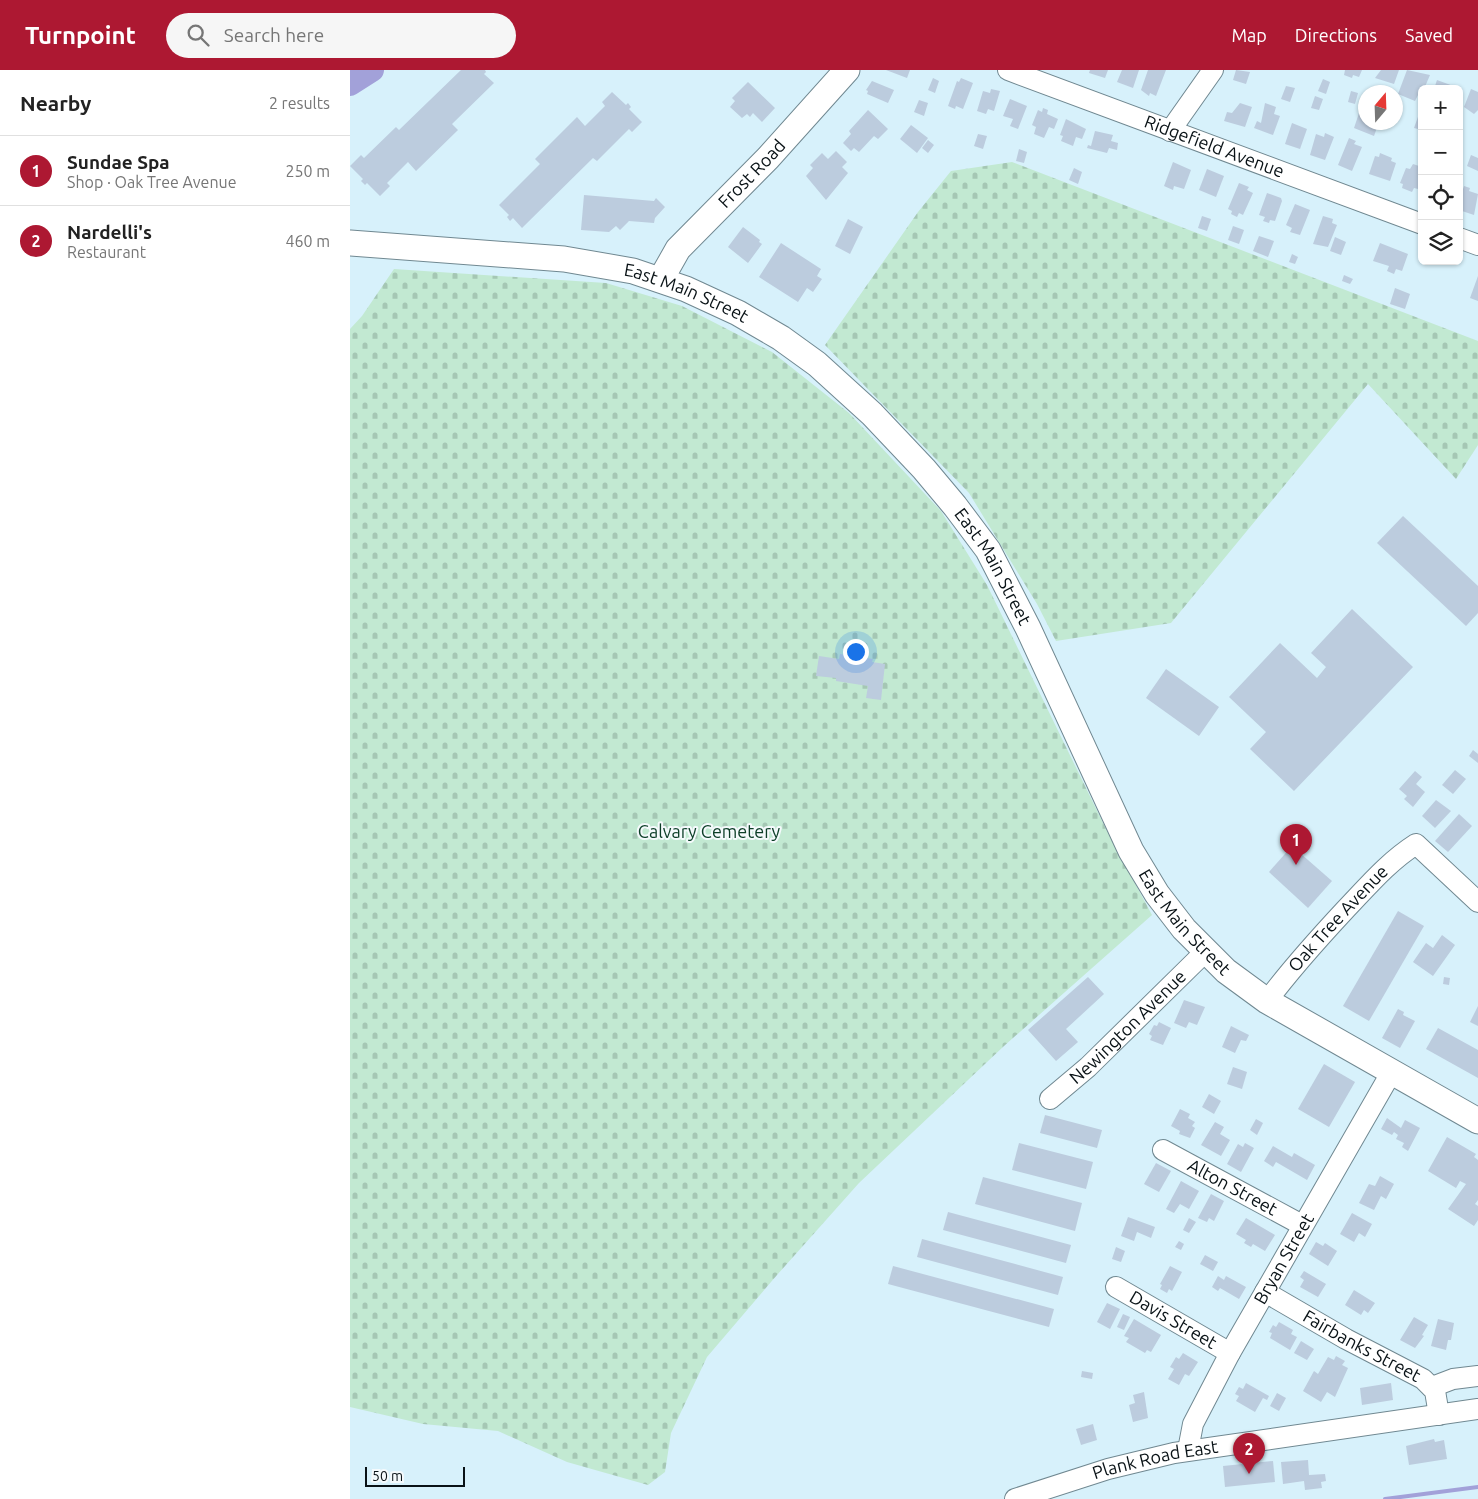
<!DOCTYPE html>
<meta charset="utf-8">
<style>
body{margin:0;font-family:Ubuntu,sans-serif;background:#f6f6f6;color:#222}
.controls{position:absolute;right:15px;top:15px;display:grid;overflow:hidden;border-radius:8px;box-shadow:0 1px 4px #0004}
.controls button{width:45px;height:45px;display:grid;place-items:center;padding:0;border:0;border-bottom:1px solid #e0e0e0;background:#fff;color:#222;font:25px sans-serif}
.compass{position:absolute;left:1008px;top:15px;width:45px;height:45px;border-radius:50%;background:#fff;box-shadow:0 1px 4px #0004;rotate:19deg}
.scale{position:absolute;left:15px;bottom:12px;width:100px;box-sizing:border-box;padding-left:5px;border:2px solid #091216;border-top:0;font-size:14px;line-height:18px;white-space:nowrap;color:#091216;-webkit-text-stroke:4px #f5fafc;paint-order:stroke}
.you{position:absolute;left:505px;top:581px;width:18px;height:18px;margin:-12px;border:4px solid #fff;border-radius:50%;background:#1a73e8;box-shadow:0 0 0 8px #1a73e833}
.badge{display:grid;place-items:center;width:32px;height:32px;border-radius:50%;background:#ad1832;color:#fff;font-size:16px;font-weight:700}
.pin{position:absolute;translate:-50% -41px;filter:drop-shadow(0 1px 2px #0008)}
.pin::after{content:'';position:absolute;top:26px;width:18px;height:15px;background:inherit;clip-path:polygon(0 0,100% 0,50% 100%)}
.list{margin:0;padding:0;list-style:none}
h2{display:flex;justify-content:space-between;align-items:center;height:65px;margin:0;padding:0 20px;font-size:21px}
h2 small{font-size:16px;font-weight:400;color:#767676}
.list li{display:grid;grid-template-columns:32px 1fr auto;gap:15px;align-items:center;box-sizing:border-box;height:70px;padding:0 20px;border-top:1px solid #e0e0e0}
.list b{display:block;font-size:19px;white-space:nowrap}
.list p{margin:0;font-size:16px;white-space:nowrap;color:#767676}
.list em{font-size:16px;font-style:normal;color:#767676}
.icon{flex:none;width:28px;height:28px;fill:none;stroke:currentColor;stroke-width:2;stroke-linecap:round;stroke-linejoin:round}
.map{position:relative;flex:none;width:1128px;height:1429px;overflow:hidden}
header{display:flex;align-items:center;gap:30px;box-sizing:border-box;height:70px;padding:0 25px;background:#ad1832;color:#fff}
header strong{font-size:24px}
nav{display:flex;gap:28px;margin-inline-start:auto;font-size:18px}
.search{width:350px;height:45px;background:#f6f6f6;display:flex;align-items:center;gap:12px;box-sizing:border-box;padding:0 18px;border-radius:28px;color:#767676;font-size:19px}
main{display:flex}
aside{flex:1;background:#fff}
.map>svg:first-child{display:block}
.cemetery{fill:url(#cemetery-stones)}
.lines{fill:none;stroke-linecap:round;stroke-linejoin:round}
.stream{stroke:#a2a1d9;stroke-width:4}
.river{stroke:#a2a1d9;stroke-width:24}
.building{fill:#bcccde}
.minor-casing{stroke:#708891;stroke-width:22}
.major-casing{stroke:#708891;stroke-width:27}
.minor{stroke:#fff;stroke-width:20}
.major{stroke:#fff;stroke-width:25}
.labels{text-anchor:middle;stroke-width:4;stroke-linejoin:round;paint-order:stroke}
.street-label{font-size:18px;fill:#091216;stroke:#f5fafc}
.park-label{font-size:18px;fill:#0c3e27;stroke:#f5fafc}
</style>
<header>
<strong>Turnpoint</strong>
<div class="search"><svg class="icon" aria-label="search" viewBox="0 0 24 24"><circle cx="10" cy="10" r="6"/><path d="M15 15l6 6"/></svg>Search here</div>
<nav><a>Map</a><a>Directions</a><a>Saved</a></nav>
</header>
<main>
<aside>
<h2>Nearby<small>2 results</small></h2>
<ul class="list">
<li><span class="badge">1</span><div><b>Sundae Spa</b><p>Shop · Oak Tree Avenue</p></div><em>250 m</em></li>
<li><span class="badge">2</span><div><b>Nardelli's</b><p>Restaurant</p></div><em>460 m</em></li>
</ul>
</aside>
<div class="map">
<svg width="1128" height="1429" viewBox="0 0 1128 1429">
<defs>
<pattern id="cemetery-stones" width="16" height="16" patternUnits="userSpaceOnUse" patternTransform="scale(1.25)"><rect width="16" height="16" fill="#c2e9d2"/><path d="M2 7V4a2 2 0 0 1 4 0v3zM10 15v-3a2 2 0 0 1 4 0v3z" fill="#a5c7b4"/></pattern>
</defs>
<rect width="100%" height="100%" fill="#d7f1fb"/>
<g class="cemetery">
<path d="M662,92L1128,271V375L1106,409L1018,314L821,553L706,571L687,534L619,423L475,275L568,142L601,101Z"/>
<path d="M44,199L256,213L332,236L422,282L499,343L591,441L637,515L756,759L802,845L654,976L509,1113L427,1205L357,1287L321,1363L315,1402L298,1415L217,1392L148,1361L73,1354L0,1337V259L12,246Z"/>
</g>
<g class="lines">
<path class="stream" d="M1035,1429L1128,1417"/>
<path class="river" d="M0,14L22,0"/>
</g>
<g class="building">
<path d="M111,0H135L136,2L134,4L144,13L102,54L108,60L66,101L58,92L37,113L40,116L30,126L17,113L15,115L11,111L13,109L0,96L11,85L14,88L46,57L49,60Z"/>
<path d="M536,0H560L557,8Z"/>
<path d="M740,0H758L755,8L739,3Z"/>
<path d="M772,0H789L783,18L767,12Z"/>
<path d="M798,0H816L806,26L800,23L799,26L791,20Z"/>
<path d="M886,0L900,2L896,14L883,10Z"/>
<path d="M995,0H1012L1009,7L1003,5L1002,8L994,5Z"/>
<path d="M1031,0H1049L1044,14L1025,8Z"/>
<path d="M1057,0L1080,5L1074,19H1072V24L1069,23L1065,31L1048,24Z"/>
<path d="M583,8L589,11L585,23L578,20Z"/>
<path d="M611,8L623,13L613,39L606,36L605,39L598,36L607,11L609,12Z"/>
<path d="M973,9L980,12L976,24L968,21Z"/>
<path d="M1087,10L1106,17L1105,19H1084Z"/>
<path d="M522,11L544,20L538,33L517,24L518,21L516,20Z"/>
<path d="M398,12L425,38L412,52L403,43L400,47L397,44L392,48L380,37L385,31L382,28Z"/>
<path d="M936,16L945,18L940,32L931,29Z"/>
<path d="M641,19L650,21L644,41L638,39L636,44L627,41L633,21L640,23Z"/>
<path d="M1121,19L1128,22V40L1124,44L1114,37Z"/>
<path d="M1001,21L1008,23L1005,34L998,32Z"/>
<path d="M262,22L276,35L278,33L281,37L279,39L292,52L282,62L279,59L247,91L243,88L172,158L163,148L160,151L157,147L159,145L149,135L190,94L185,89L227,47L235,56L255,36L252,32Z"/>
<path d="M965,26L973,29L969,40L961,38Z"/>
<path d="M1013,26L1016,27V39L1009,36Z"/>
<path d="M660,29L677,36L668,59L660,56L663,49L653,46Z"/>
<path d="M569,30L578,33L574,46L564,42Z"/>
<path d="M890,33L902,37L895,57L874,51L877,42L882,43Z"/>
<path d="M915,33L926,37L924,44L930,46L923,65L904,58L907,51L911,53Z"/>
<path d="M693,38L698,40L697,44L708,49L704,59L699,57L694,68L684,64L686,57L682,55L688,40L692,42Z"/>
<path d="M518,40L538,59L528,69L524,66L509,82L504,78L501,81L493,73L501,64L499,61Z"/>
<path d="M1009,43L1016,45V52H1029L1024,66L1004,58Z"/>
<path d="M1069,44L1072,45V60L1064,58Z"/>
<path d="M716,49L736,59L732,69L726,67L723,76L711,71L713,66L710,65Z"/>
<path d="M942,53L957,59L950,79L935,74Z"/>
<path d="M561,55L578,68L567,83L550,69Z"/>
<path d="M745,61L763,65L761,71L768,73L767,80L759,78L757,83L737,78L738,75L741,76Z"/>
<path d="M975,63L984,67L975,90L960,85L966,64L974,67Z"/>
<path d="M628,64L637,66L633,79L624,76Z"/>
<path d="M999,68L1006,71L1004,74L1012,77L1002,101L988,95Z"/>
<path d="M578,70L584,75L578,83L572,78Z"/>
<path d="M669,79L677,82L674,93L666,91Z"/>
<path d="M486,81L497,92L492,97L498,103L476,130L456,106L463,98L460,95L472,83L478,89Z"/>
<path d="M1030,83L1042,88L1041,91L1046,93L1040,111L1019,104L1025,86L1029,87Z"/>
<path d="M1121,85L1128,88V101L1117,96Z"/>
<path d="M823,92L841,100L834,119L824,116L823,120L814,116Z"/>
<path d="M1063,94L1072,97L1069,103L1072,104V110L1068,119L1064,118L1062,122L1052,118L1053,114L1050,113L1056,98L1060,99Z"/>
<path d="M724,98L732,102L728,114L719,110Z"/>
<path d="M857,99L874,106L866,127L849,120Z"/>
<path d="M889,113L899,117L897,120L903,123L893,145L889,143L887,147L881,144L882,141L878,139Z"/>
<path d="M1114,116L1120,118L1119,121L1128,124L1124,145L1109,140V131Z"/>
<path d="M917,123L931,128L932,131L925,151L920,150L919,153L913,151L915,147L909,145Z"/>
<path d="M234,125L304,131L306,128L315,137L305,148L304,153L279,151L270,160L266,156L259,162L231,160Z"/>
<path d="M945,134L960,140L950,165L940,162L942,158L936,155Z"/>
<path d="M852,146L861,149L857,161L848,158Z"/>
<path d="M973,146L983,149L982,153L987,155L978,177L963,174Z"/>
<path d="M498,149L513,157L500,184L485,176Z"/>
<path d="M883,156L894,160L889,174L878,170Z"/>
<path d="M393,157L410,170L409,172L412,174L398,193L378,177Z"/>
<path d="M909,166L924,171L918,187L903,181Z"/>
<path d="M985,167L996,172L991,185L980,181Z"/>
<path d="M431,173L471,199L467,206L472,209L463,222L457,218L448,232L409,207Z"/>
<path d="M1030,173L1058,184L1052,201L1046,199L1044,204L1037,201L1039,196L1023,191Z"/>
<path d="M942,184L948,187L945,194L939,192Z"/>
<path d="M994,205L1003,209L1000,214L992,211Z"/>
<path d="M1128,206V231L1120,228Z"/>
<path d="M1045,218L1060,224L1055,239L1040,234Z"/>
<path d="M1053,446L1128,516V543L1116,556L1027,473Z"/>
<path d="M1002,539L1063,597L944,721L900,679L916,662L879,627L930,573L967,608L976,597L961,583Z"/>
<path d="M490,584L523,589L522,592L535,594L531,630L516,628L518,616L486,611V608L466,606L469,586L489,589Z"/>
<path d="M816,599L869,637L849,666L796,628Z"/>
<path d="M1123,680L1128,684V693L1119,686Z"/>
<path d="M1105,700L1116,709L1103,724L1092,715Z"/>
<path d="M1065,701L1072,707L1066,714L1075,722L1063,737L1054,729L1057,726L1049,719Z"/>
<path d="M1086,730L1101,741L1085,758L1072,746Z"/>
<path d="M1109,744L1122,756L1098,782L1085,771Z"/>
<path d="M942,776L982,811L958,838L919,802Z"/>
<path d="M1048,841L1074,856L1019,951L993,936Z"/>
<path d="M1092,865L1105,875L1083,906L1063,892L1076,873L1083,878Z"/>
<path d="M738,907L754,924L716,959L728,972L706,991L678,960Z"/>
<path d="M1094,907L1100,908L1099,915L1093,914Z"/>
<path d="M834,930L855,937L847,955L839,952L836,958L824,953Z"/>
<path d="M1128,936V956L1120,952Z"/>
<path d="M1048,939L1054,942L1053,945L1065,951L1050,978L1032,968Z"/>
<path d="M809,952L821,958L813,975L800,970L802,966L799,964L804,955L807,956Z"/>
<path d="M881,956L899,965L896,971L891,970L885,983L872,977Z"/>
<path d="M1088,958L1128,980V1008L1076,979Z"/>
<path d="M974,994L1005,1012L979,1057L948,1039Z"/>
<path d="M883,997L897,1002L892,1019L877,1014Z"/>
<path d="M859,1024L871,1031L864,1044L852,1037Z"/>
<path d="M830,1039L840,1044L838,1048L845,1052L842,1056L845,1058L840,1068L829,1064L830,1061L821,1056Z"/>
<path d="M695,1045L752,1060L747,1078L690,1063Z"/>
<path d="M1037,1048L1051,1058L1055,1050L1070,1058L1058,1081L1052,1077L1054,1073L1046,1069L1048,1065L1044,1062L1042,1065L1031,1059Z"/>
<path d="M906,1049L913,1053L907,1065L900,1060Z"/>
<path d="M865,1052L874,1057L870,1064L880,1070L871,1086L851,1075Z"/>
<path d="M1097,1067L1126,1084L1124,1087L1128,1090V1130L1125,1134L1128,1136V1150L1124,1156L1098,1139L1116,1114L1110,1111L1106,1118L1078,1101Z"/>
<path d="M669,1073L743,1092L736,1119L662,1100Z"/>
<path d="M895,1073L904,1078L891,1102L877,1094L888,1074L893,1077Z"/>
<path d="M923,1076L942,1087L944,1083L965,1095L957,1110L926,1092L923,1097L914,1091Z"/>
<path d="M806,1093L821,1101L809,1122L794,1114Z"/>
<path d="M1030,1106L1044,1114L1036,1129L1031,1126L1024,1140L1009,1133L1019,1114L1025,1116Z"/>
<path d="M633,1107L732,1133L725,1161L625,1134Z"/>
<path d="M831,1111L849,1121L839,1139L830,1134L824,1143L816,1139Z"/>
<path d="M861,1124L874,1131L864,1151L859,1148L857,1152L848,1148Z"/>
<path d="M598,1142L721,1175L716,1193L593,1160Z"/>
<path d="M1002,1143L1022,1154L1015,1167L1009,1163L1004,1172L990,1164Z"/>
<path d="M778,1147L805,1157L801,1168L787,1162L784,1171L771,1166Z"/>
<path d="M839,1148L846,1152L839,1163L833,1160Z"/>
<path d="M896,1148L925,1165L915,1181L903,1174L901,1177L894,1173L896,1170L886,1164Z"/>
<path d="M572,1169L713,1207L708,1225L567,1187Z"/>
<path d="M829,1171L834,1174L831,1180L825,1177Z"/>
<path d="M966,1172L973,1176L975,1173L987,1181L978,1196L959,1184Z"/>
<path d="M766,1177L775,1181L771,1192L762,1189Z"/>
<path d="M855,1185L868,1192L863,1201L850,1194Z"/>
<path d="M543,1196L704,1239L699,1257L538,1214Z"/>
<path d="M820,1196L832,1202L822,1221L819,1219L817,1223L810,1219L812,1215L810,1214Z"/>
<path d="M954,1201L976,1214L968,1227L950,1217L954,1210L950,1207Z"/>
<path d="M868,1206L874,1210L876,1206L896,1217L889,1229L870,1218L868,1221L862,1217Z"/>
<path d="M1004,1220L1025,1233L1018,1243L1014,1240L1011,1245L995,1235Z"/>
<path d="M757,1233L770,1239L760,1259L747,1252Z"/>
<path d="M773,1244L780,1247L774,1260L767,1257Z"/>
<path d="M1064,1247L1078,1255L1072,1265L1074,1266L1065,1278L1050,1270Z"/>
<path d="M784,1249L811,1265L801,1282L797,1280L795,1283L776,1272L779,1268L774,1266Z"/>
<path d="M1088,1249L1104,1253L1101,1270H1098L1096,1280L1081,1276Z"/>
<path d="M929,1252L943,1260L941,1264L947,1267L940,1280L920,1268L922,1263L919,1262L923,1255L926,1257Z"/>
<path d="M951,1271L964,1279L957,1290L944,1283Z"/>
<path d="M833,1283L848,1292L839,1306L835,1304L829,1315L818,1309L824,1299L820,1297L826,1287L829,1289Z"/>
<path d="M986,1286L995,1291L992,1295L998,1298L985,1327L977,1322L971,1332L953,1321L964,1301L968,1304L978,1287L984,1290Z"/>
<path d="M732,1301L743,1303L742,1309L731,1307Z"/>
<path d="M896,1313L919,1326L917,1330L913,1328L905,1342L886,1331L889,1326L885,1324L889,1317L893,1319Z"/>
<path d="M1041,1313L1043,1330L1012,1335L1010,1318Z"/>
<path d="M794,1322L798,1348L783,1352L779,1335L785,1333L783,1325Z"/>
<path d="M927,1323L936,1328L929,1341L920,1336Z"/>
<path d="M743,1354L747,1370L731,1375L726,1359Z"/>
<path d="M1084,1369L1085,1372L1094,1370L1097,1389L1059,1395L1056,1376Z"/>
<path d="M958,1390L959,1405L975,1404L976,1411L971,1412L972,1418L955,1420L954,1411L933,1414L931,1392Z"/>
<path d="M923,1391L925,1412L875,1417L873,1396Z"/>
</g>
<g class="lines">
<g class="minor-casing">
<g id="minor">
<path id="s1" d="M658,0L1072,154"/>
<path d="M820,61L863,0"/>
<path d="M1109,168L1128,175"/>
<path id="s2" d="M917,931C941,899 968,869 995,840C1018,816 1038,792 1066,774L1128,832"/>
<path id="s3" d="M700,1029L738,997L855,882"/>
<path id="s4" d="M813,1080L952,1155"/>
<path id="s5" d="M766,1217L880,1283"/>
<path id="s6" d="M915,1222L996,1269L1073,1309L1085,1321L1089,1345"/>
<path d="M1082,1317L1103,1309L1128,1306"/>
<path id="s7" d="M838,1380L843,1354L880,1283L1041,1003"/>
<path id="s8" d="M665,1429L758,1399L824,1383L1128,1339"/>
</g>
</g>
<g class="major-casing">
<g id="major">
<path id="s9" d="M0,173L214,189L283,201L336,219L388,243L431,268L467,294L522,344L574,399L605,436L638,480L678,558L781,781L807,824L834,859L876,901L917,931L1128,1051"/>
<path id="s10" d="M311,209L328,179L418,88L497,0"/>
</g>
</g>
<use href="#minor" class="minor"/>
<use href="#major" class="major"/>
</g>
<g class="labels">
<g class="street-label">
<text dy="6" stroke="none"><textPath href="#s1" startOffset="220">Ridgefield Avenue</textPath></text>
<text dy="6" stroke="none"><textPath href="#s10" startOffset="140">Frost Road</textPath></text>
<text dy="6" stroke="none"><textPath href="#s9" startOffset="342">East Main Street</textPath></text>
<text dy="6" stroke="none"><textPath href="#s9" startOffset="762">East Main Street</textPath></text>
<text dy="6" stroke="none"><textPath href="#s2" startOffset="109">Oak Tree Avenue</textPath></text>
<text dy="6" stroke="none"><textPath href="#s9" startOffset="1168">East Main Street</textPath></text>
<text dy="6" stroke="none"><textPath href="#s3" startOffset="106">Newington Avenue</textPath></text>
<text dy="6" stroke="none"><textPath href="#s4" startOffset="79">Alton Street</textPath></text>
<text dy="6" stroke="none"><textPath href="#s7" startOffset="215">Bryan Street</textPath></text>
<text dy="6" stroke="none"><textPath href="#s5" startOffset="66">Davis Street</textPath></text>
<text dy="6" stroke="none"><textPath href="#s6" startOffset="111">Fairbanks Street</textPath></text>
<text dy="6" stroke="none"><textPath href="#s8" startOffset="146">Plank Road East</textPath></text>
</g>
<g class="park-label">
<text x="359" y="768">Calvary Cemetery</text>
</g>
</g>
</svg>
<div class="controls">
<button>+</button>
<button>−</button>
<button><svg class="icon" aria-label="locate" viewBox="0 0 24 24"><circle cx="12" cy="12" r="6"/><path d="M12 2v4M12 18v4M2 12h4M18 12h4"/></svg></button>
<button><svg class="icon" aria-label="layers" viewBox="0 0 24 24"><path d="M12 4l9 5-9 5-9-5zM3 14l9 5 9-5"/></svg></button>
</div>
<svg class="compass" viewBox="-18 -18 36 36"><path d="M0-13l5 13h-10z" fill="#e53935"/><path d="M0 13l5-13h-10z" fill="#767676"/></svg>
<div class="scale">50 m</div>
<div class="you"></div>
<div class="pin badge" style="left:946px;top:795px">1</div>
<div class="pin badge" style="left:899px;top:1404px">2</div>
</div>
</main>
